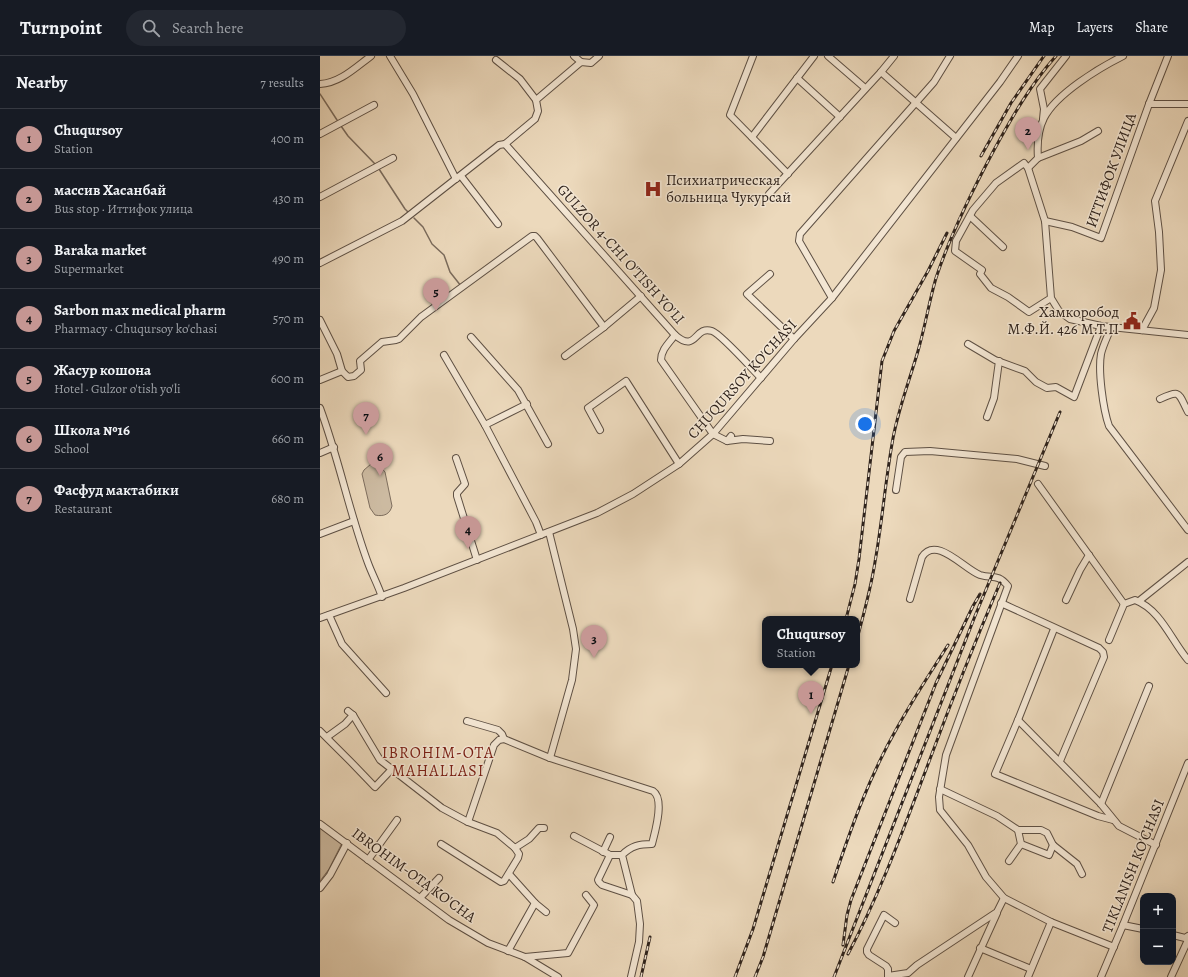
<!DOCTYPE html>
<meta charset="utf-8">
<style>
body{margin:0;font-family:Alegreya,serif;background:#242831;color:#f1f3f6}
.controls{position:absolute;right:12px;bottom:12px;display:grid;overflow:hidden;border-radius:8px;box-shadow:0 4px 16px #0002}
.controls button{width:36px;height:36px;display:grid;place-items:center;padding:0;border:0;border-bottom:1px solid #363941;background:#171b24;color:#f1f3f6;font:20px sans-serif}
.you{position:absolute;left:545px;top:368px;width:14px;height:14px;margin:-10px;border:3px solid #fff;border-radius:50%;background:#1a73e8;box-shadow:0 0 0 6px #1a73e833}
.badge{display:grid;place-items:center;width:26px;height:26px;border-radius:50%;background:#c59692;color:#111;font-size:13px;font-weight:700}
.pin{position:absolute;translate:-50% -33px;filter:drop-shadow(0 1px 2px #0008)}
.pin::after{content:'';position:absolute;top:21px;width:14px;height:12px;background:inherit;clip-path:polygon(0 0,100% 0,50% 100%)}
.popup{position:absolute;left:442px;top:560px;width:98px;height:52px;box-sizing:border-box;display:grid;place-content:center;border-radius:8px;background:#171b24;filter:drop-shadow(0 1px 3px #0005);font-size:13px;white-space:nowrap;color:#9ea1a6}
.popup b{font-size:15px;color:#f1f3f6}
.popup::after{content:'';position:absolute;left:50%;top:100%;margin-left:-8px;border:8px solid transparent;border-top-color:#171b24}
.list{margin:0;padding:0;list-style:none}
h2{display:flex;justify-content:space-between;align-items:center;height:52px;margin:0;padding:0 16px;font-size:17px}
h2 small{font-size:13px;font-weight:400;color:#9ea1a6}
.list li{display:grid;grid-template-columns:26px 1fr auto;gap:12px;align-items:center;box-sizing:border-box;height:60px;padding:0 16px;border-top:1px solid #363941}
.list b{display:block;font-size:15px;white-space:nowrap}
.list p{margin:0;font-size:13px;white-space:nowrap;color:#9ea1a6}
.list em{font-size:13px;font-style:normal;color:#9ea1a6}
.icon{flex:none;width:22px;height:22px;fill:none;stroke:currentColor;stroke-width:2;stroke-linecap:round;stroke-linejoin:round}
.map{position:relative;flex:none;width:868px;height:921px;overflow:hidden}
header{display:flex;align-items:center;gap:24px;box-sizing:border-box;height:56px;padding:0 20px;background:#171b24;border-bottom:1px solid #363941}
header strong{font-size:19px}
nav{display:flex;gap:22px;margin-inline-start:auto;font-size:14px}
.search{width:280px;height:36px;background:#242831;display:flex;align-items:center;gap:10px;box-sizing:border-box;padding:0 14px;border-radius:22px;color:#9ea1a6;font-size:15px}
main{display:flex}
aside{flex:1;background:#171b24}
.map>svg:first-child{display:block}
.green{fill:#ccbaa1;stroke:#7e6e5e}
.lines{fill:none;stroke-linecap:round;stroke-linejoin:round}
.stream{stroke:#7a6b5c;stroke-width:1.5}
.minor-casing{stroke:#5e5044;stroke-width:8}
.minor{stroke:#f3e6d3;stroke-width:6}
.rail-casing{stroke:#2f231c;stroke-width:3}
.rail{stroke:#f3e6d3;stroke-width:1.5;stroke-dasharray:4.5;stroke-linecap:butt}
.labels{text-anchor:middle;stroke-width:3;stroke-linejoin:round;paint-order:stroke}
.street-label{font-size:15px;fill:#2f231c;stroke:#f3e6d3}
.poi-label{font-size:15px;fill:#2f231c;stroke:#f3e6d3;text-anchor:start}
.neighbourhood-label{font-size:16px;letter-spacing:1px;fill:#7a1f14;stroke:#f3e6d3}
</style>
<header>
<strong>Turnpoint</strong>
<div class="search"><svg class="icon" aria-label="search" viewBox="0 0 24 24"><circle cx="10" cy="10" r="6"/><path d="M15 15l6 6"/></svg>Search here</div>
<nav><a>Map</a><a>Layers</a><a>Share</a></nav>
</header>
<main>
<aside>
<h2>Nearby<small>7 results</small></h2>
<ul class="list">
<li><span class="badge">1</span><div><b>Chuqursoy</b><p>Station</p></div><em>400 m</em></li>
<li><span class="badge">2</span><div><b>массив Хасанбай</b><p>Bus stop · Иттифок улица</p></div><em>430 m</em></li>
<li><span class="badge">3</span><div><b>Baraka market</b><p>Supermarket</p></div><em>490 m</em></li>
<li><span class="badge">4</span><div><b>Sarbon max medical pharm</b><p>Pharmacy · Chuqursoy ko'chasi</p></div><em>570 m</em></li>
<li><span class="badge">5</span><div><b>Жасур кошона</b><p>Hotel · Gulzor o'tish yo'li</p></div><em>600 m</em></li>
<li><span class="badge">6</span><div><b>Школа №16</b><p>School</p></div><em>660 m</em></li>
<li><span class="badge">7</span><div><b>Фасфуд мактабики</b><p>Restaurant</p></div><em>680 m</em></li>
</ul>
</aside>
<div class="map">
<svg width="868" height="921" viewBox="0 0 868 921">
<rect width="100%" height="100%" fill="#ecd9bc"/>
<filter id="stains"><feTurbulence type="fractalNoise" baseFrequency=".005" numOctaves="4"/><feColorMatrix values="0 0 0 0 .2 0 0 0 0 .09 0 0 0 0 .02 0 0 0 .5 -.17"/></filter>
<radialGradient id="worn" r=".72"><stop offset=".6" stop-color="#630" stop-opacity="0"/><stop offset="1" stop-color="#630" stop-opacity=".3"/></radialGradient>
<g class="green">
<path d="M51,408L59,409L65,416L72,450C70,458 64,461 55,459L50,452L42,418L44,414Z"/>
<path d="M0,772L22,787L9,813L0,825Z"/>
</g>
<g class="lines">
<g class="stream">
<path d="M0,38L17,64"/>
<path d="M21,70L28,80L55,108"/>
<path d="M59,113L85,153L89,157"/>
<path d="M94,162L103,171L112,188L124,199L130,216L141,230"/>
</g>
<g class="minor-casing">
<g id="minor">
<path d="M70,0L93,38L136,123"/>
<path d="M254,0L261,6"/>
<path d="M433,0L410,59L468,118"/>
<path d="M508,0L545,32"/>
<path d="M176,4L200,23L216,44"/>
<path d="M561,16L636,82"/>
<path d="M477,22L520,61"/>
<path d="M0,28C20,27 36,11 51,0"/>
<path d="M829,48H868"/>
<path d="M723,63L724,53L720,33L746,0"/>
<path d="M0,78L54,49"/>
<path d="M432,81L494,0"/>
<path d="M185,88L355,279C377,298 374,269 392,275C401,278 432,313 441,322"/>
<path d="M718,102L761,85L778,75"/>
<path d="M708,112L718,102C717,89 718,74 724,62C736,38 779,12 803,0"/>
<path d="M141,120L178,168"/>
<path d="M449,138L561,16L574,0"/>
<path d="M0,141L73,102"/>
<path d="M650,160L683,191"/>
<path d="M725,165L752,171L781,182L829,48L848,0"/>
<path d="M0,207L82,165L179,89L185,88L215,63L218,55L216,44L261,6L271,7L279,0"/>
<path d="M450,218L427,238L474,283"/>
<path d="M512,242L479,185L480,178L614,26L630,0"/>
<path d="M731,242L709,256L688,241L671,232L660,218L662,214L635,195L636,185L653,154L676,127L704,107L708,112L725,165L731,242L739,255L750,263L781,270L868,279"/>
<path d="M0,264L17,298L22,315L28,321L34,320L41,314L40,305L62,286L76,284L79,283L101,261L212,180H215L217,182L284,271"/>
<path d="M791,271C788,280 783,289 781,298C778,315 783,353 789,370L868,474"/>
<path d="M822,274L834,252L841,214L839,176L835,145L868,65"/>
<path d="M355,279C349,287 341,294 341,304L393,378L407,385"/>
<path d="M151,281L198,334L228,388"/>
<path d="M648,288L675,304L705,315L716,326L727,332L736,331L754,341L781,270"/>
<path d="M124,299L165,369L216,466L221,479"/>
<path d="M245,300L284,271L321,240"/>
<path d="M0,324L22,315"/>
<path d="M840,343C861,333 858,337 868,356"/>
<path d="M0,352C19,403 29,456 48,507C52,518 58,529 62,541"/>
<path d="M667,361L674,342L679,305"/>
<path d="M165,369L207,348"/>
<path d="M280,374L268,352L306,325L359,408"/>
<path d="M411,380L407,385L423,383L450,385"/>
<path d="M0,397L14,391"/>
<path d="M136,402L145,428L137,437V440L157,504"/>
<path d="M718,428L804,548"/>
<path d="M576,434L581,401L585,396L610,395L697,403L725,410"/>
<path d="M229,476L253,573L256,593L252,624L230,702"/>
<path d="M0,478L34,465"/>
<path d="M590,543L602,501C616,479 644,513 660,519C673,523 677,517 688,530L626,699L619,741L620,754L648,789L666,821L684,842L731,866L794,891"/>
<path d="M746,544L760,514L769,499"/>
<path d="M819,545L868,506"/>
<path d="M681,547L779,592L783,596L784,601L740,705"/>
<path d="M9,559L22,588L66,637"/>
<path d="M0,562L84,532L277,457L313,438L359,408L393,378L474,283L512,242L680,26L698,0"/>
<path d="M734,573L698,664L675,718L778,760L793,764"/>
<path d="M789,584L804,548L815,544C841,554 851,584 868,604"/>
<path d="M28,655L33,659L60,704L122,752L148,766L177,777L195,792L209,783L219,772H224"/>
<path d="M698,664L781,748L799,770L836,789"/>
<path d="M147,665L178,674L182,678L184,683"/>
<path d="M0,675L30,705L55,731L72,713"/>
<path d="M7,681L25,668L33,659"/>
<path d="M620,733L677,760L698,774H721L727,777L733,789L757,808L762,818"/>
<path d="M781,748L829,630"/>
<path d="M148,766L174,689L179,684L184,683L230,702L333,735C345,743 335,776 332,788C319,788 311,790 302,799L312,839L317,845L320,868L319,886L311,921"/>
<path d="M0,768L129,864L168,887L205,901L238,921"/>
<path d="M254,780L290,799H302"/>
<path d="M121,788L181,826L184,825L198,802L199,798L195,792"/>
<path d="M701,788L729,799L733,789"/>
<path d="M283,796L290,781"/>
<path d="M290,799L278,824L279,826L282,829L312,839"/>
<path d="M48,804L77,764"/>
<path d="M689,805L701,788L698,774"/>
<path d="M189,818L215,847L226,856"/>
<path d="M0,832L10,819L27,787"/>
<path d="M100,842L119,822"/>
<path d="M803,869L823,873"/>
<path d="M853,879L865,882L868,880"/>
<path d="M660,892L711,913"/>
<path d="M188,895L215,847"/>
<path d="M205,901L248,897L274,849L266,839"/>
<path d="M568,920L588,917L597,909L677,856L684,842"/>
<path d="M568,920V913L566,910L549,899L547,896V893L564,859L575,867"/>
<path d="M648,921L677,857"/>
<path d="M708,921L731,866"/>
<path d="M781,921L803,869L868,707"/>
<path d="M851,921L868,884"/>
</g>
</g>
<use href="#minor" class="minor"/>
<g class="rail-casing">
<g id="rail">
<path d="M661,100L691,47L724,0"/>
<path d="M526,563L535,528L539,503L562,305L574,275L608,215L627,177"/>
<path d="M537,583C544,557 551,532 555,506C562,467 565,428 572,388C577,356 589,326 598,295C605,271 609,246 616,222C631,177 652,135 674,94C692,61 711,28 736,0"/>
<path d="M513,826C531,772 549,721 577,672C593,643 611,616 628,589"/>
<path d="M523,889L527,859L531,844L616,627L653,550L660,538"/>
<path d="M528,898C560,838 583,774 607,711C630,649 654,588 680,527"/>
<path d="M321,921L330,881"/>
<path d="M415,921L433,873L512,609"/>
<path d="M435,921L443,901L529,609"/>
<path d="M514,921L655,560L740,356"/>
</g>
</g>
<use href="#rail" class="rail"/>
</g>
<defs>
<g id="hospital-bare" transform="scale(1.38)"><path d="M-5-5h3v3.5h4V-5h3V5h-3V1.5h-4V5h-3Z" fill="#8f2418" stroke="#f3e6d3" stroke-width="2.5" paint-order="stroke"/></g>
<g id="civic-bare" transform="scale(1.38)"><path d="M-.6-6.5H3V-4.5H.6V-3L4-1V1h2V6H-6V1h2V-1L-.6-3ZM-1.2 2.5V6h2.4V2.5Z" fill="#8f2418" stroke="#f3e6d3" stroke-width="2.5" paint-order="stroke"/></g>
</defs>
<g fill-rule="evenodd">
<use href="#hospital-bare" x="333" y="133"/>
<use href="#civic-bare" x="812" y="265"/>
</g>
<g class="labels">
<g class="street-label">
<text transform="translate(791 114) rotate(-70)" y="5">ИТТИФОК УЛИЦА</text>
<text transform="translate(301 198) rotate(48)" y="5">GULZOR 4-CHI O'TISH YO'LI</text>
<text transform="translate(422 323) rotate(-48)" y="5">CHUQURSOY KO'CHASI</text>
<text transform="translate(813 810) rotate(-68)" y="5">TIKLANISH KO'CHASI</text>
<text transform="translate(94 819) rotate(36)" y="5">IBROHIM-OTA KO'CHA</text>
</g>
<g class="poi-label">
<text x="346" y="129">Психиатрическая<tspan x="346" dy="17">больница Чукурсай</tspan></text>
<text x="799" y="261" text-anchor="end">Хамкоробод<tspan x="799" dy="17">М.Ф.Й. 426 М.Т.П</tspan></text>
</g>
<g class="neighbourhood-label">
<text x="118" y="702">IBROHIM-OTA<tspan x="118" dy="18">MAHALLASI</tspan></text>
</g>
</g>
<rect width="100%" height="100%" filter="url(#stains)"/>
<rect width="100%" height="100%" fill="url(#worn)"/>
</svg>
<div class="controls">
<button>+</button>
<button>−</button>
</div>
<div class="you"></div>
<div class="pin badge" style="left:491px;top:658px">1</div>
<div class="popup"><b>Chuqursoy</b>Station</div>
<div class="pin badge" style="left:708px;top:94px">2</div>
<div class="pin badge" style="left:274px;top:602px">3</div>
<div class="pin badge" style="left:148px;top:493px">4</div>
<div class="pin badge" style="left:116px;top:255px">5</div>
<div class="pin badge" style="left:60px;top:420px">6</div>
<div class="pin badge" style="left:46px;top:379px">7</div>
</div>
</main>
